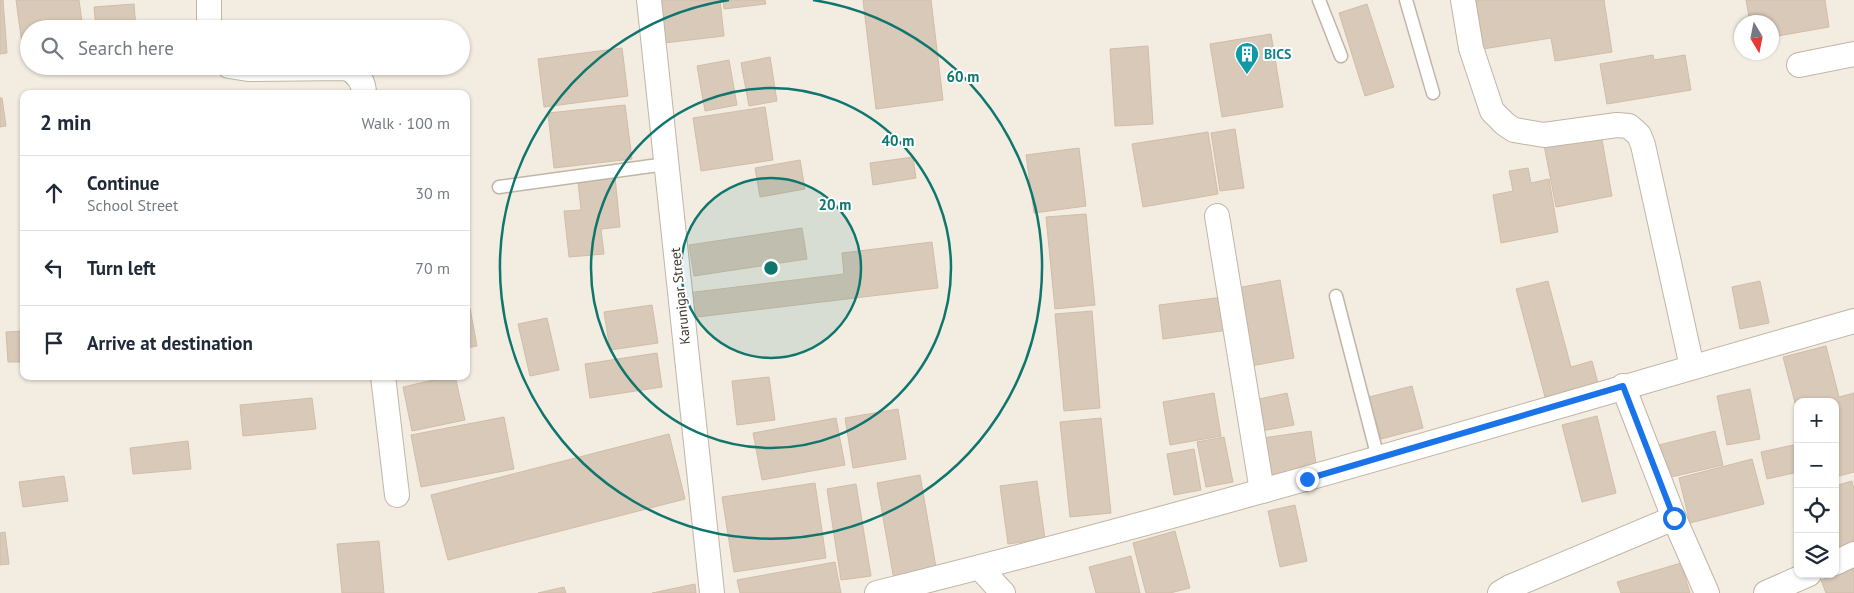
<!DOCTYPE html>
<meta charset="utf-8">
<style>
body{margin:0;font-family:"PT Sans",sans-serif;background:#f2f2f3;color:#1f2937}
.controls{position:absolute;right:15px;bottom:15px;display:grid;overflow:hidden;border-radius:10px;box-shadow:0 1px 4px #0004}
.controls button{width:45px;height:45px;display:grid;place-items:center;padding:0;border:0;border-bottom:1px solid #e0e1e3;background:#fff;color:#1f2937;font:25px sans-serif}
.compass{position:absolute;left:1734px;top:15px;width:45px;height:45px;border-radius:50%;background:#fff;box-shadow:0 1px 4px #0004;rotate:170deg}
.stop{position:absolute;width:15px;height:15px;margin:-11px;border:4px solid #1a73e8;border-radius:50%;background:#fff}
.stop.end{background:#1a73e8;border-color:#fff;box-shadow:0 1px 5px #0008}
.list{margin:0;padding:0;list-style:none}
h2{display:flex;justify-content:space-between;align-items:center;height:65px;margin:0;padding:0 20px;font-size:21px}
h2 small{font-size:16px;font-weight:400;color:#747a83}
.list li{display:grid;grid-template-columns:32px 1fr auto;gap:15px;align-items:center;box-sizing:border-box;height:75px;padding:0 20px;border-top:1px solid #e0e1e3}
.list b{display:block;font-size:19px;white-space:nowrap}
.list p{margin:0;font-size:16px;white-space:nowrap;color:#747a83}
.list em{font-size:16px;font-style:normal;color:#747a83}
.icon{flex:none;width:28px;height:28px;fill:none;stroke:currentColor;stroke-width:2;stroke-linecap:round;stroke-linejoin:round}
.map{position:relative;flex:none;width:1854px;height:593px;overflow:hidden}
.search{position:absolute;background:#fff;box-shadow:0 1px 4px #0004;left:20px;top:20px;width:450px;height:55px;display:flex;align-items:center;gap:12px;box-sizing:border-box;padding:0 18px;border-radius:28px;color:#747a83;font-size:19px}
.panel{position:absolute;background:#fff;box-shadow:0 1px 4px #0004;left:20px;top:90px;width:450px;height:290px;border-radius:10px}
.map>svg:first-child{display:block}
.building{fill:#d9c9b8;stroke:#d1bda7}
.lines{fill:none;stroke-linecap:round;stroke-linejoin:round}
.service-casing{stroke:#c1b5a5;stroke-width:15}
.minor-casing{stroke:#c1b5a5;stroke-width:26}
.service{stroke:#fff;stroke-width:12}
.minor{stroke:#fff;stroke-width:24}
.route{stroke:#1a73e8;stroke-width:6}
.ring{fill:none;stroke:#0f766e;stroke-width:2.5}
.labels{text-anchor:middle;stroke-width:4;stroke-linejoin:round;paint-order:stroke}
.culture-label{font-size:14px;font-weight:bold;fill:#0d838f;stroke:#fff;text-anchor:start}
.street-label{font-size:14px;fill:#443b31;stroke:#fff}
.centre{fill:#0f766e;stroke:#fff;stroke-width:2.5}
.ring-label{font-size:15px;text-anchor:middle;font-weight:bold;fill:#0f766e;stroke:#fff;stroke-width:4;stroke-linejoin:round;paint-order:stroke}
</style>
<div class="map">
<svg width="1854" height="593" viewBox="0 0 1854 593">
<rect width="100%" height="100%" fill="#f3ece1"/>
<g class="building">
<path d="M0,0H3L7,53L0,54Z"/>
<path d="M16,0H79L83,29H29V43L22,44Z"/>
<path d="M659,0H720L724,36L664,43Z"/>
<path d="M723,0H765L766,4L724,9Z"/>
<path d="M863,0H931L943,100L876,109Z"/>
<path d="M1469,0H1604L1612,52L1555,61L1551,38L1477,50Z"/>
<path d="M1746,0H1825L1829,27L1772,37V22H1750Z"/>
<path d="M134,4L136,29H96L94,7Z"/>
<path d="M1367,4L1394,87L1365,96L1339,13Z"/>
<path d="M1271,34L1283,107L1222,117L1210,44Z"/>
<path d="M1148,46L1153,124L1115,126L1110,49Z"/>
<path d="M622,48L628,96L544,107L538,59Z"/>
<path d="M1653,55L1654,60L1685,55L1691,90L1607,104L1600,64Z"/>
<path d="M770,57L777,101L749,106L741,63Z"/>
<path d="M729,60L737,105L705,111L697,66Z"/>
<path d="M0,98H2L6,126L0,127Z"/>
<path d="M625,105L632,159L554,168L548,113Z"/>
<path d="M765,107L773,160L701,171L693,118Z"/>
<path d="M1235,129L1244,188L1220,191L1211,133Z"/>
<path d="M1208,132L1218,194L1143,207L1132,144Z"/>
<path d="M1601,134L1612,196L1556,207L1544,145Z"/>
<path d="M1079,148L1086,206L1034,213L1026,155Z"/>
<path d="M913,157L916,178L873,185L870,163Z"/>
<path d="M800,160L805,189L760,197L755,168Z"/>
<path d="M1528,168L1531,183L1549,179L1558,232L1501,243L1493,195L1513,191L1509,171Z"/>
<path d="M615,177L620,227L601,229L604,254L569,257L564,211L581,210L578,181Z"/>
<path d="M1086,214L1095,305L1055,309L1046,217Z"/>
<path d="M802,228L807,259L694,276L689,245Z"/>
<path d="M932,242L938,288L689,318L687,293L844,274L842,253Z"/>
<path d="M1280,280L1294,358L1251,366L1237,288Z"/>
<path d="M1548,281L1571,367L1592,361L1598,383L1545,397L1516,289Z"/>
<path d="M1760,281L1769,323L1740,329L1732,287Z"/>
<path d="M1224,297L1229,330L1163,339L1159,305Z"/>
<path d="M652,305L658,343L610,350L604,312Z"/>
<path d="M470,308L477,346L466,348V309Z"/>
<path d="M1092,311L1100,408L1064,411L1055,314Z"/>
<path d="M547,318L559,370L530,376L518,324Z"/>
<path d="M24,331V362H8L6,332Z"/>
<path d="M1826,346L1839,397L1854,393V472L1835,477V402H1798V414L1783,357Z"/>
<path d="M657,353L662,387L590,398L585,364Z"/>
<path d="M451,376H455L465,420L412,431L403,387Z"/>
<path d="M769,377L775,420L737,425L732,381Z"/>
<path d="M1412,386L1423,428L1381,439L1369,397Z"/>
<path d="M1750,389L1760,439L1727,445L1717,396Z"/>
<path d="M1214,393L1221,436L1170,445L1163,402Z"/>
<path d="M1287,393L1294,425L1256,432L1250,401Z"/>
<path d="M312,398L316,429L243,436L240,405Z"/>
<path d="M898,409L906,459L853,468L845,418Z"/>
<path d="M1597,416L1616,493L1582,502L1562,425Z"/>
<path d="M504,417L514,469L421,487L411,435Z"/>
<path d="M836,418L845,465L762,480L753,433Z"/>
<path d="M1101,418L1111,513L1070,517L1060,422Z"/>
<path d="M1311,431L1317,471L1269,478L1263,438Z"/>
<path d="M1715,431L1723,465L1667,478L1659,445Z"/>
<path d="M669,434L685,499L448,560L431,495Z"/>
<path d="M1224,437L1233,482L1206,487L1197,442Z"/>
<path d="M188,441L191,469L133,474L130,448Z"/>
<path d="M1798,444V472L1767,479L1761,452Z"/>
<path d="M1194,449L1201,490L1174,495L1167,454Z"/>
<path d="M1752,459L1764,504L1690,523L1679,478Z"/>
<path d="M920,475L937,573L894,580L877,483Z"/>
<path d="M64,476L68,501L23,507L19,482Z"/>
<path d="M1037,481L1045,539L1008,544L1000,486Z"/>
<path d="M1852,481L1854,489V546L1835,552V486Z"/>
<path d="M815,483L826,558L734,572L722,497Z"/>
<path d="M856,484L871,576L841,580L827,489Z"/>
<path d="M1295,505L1307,561L1280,567L1268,511Z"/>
<path d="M1175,531L1190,588L1170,593H1146L1133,543Z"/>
<path d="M5,532L9,564L0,565V533Z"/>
<path d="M379,541L384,593H342L337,544Z"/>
<path d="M1131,556L1140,593H1096L1089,567Z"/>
<path d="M835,562L841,593H740L737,580Z"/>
<path d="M1681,563L1690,593H1621L1617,582Z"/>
<path d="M1854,568V593H1826L1821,580Z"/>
<path d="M695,584L696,593H652Z"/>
<path d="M564,587L566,593H538Z"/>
</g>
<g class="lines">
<g class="service-casing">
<g id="service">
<path d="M1319,0L1341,56"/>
<path d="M1406,0L1433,93"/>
<path d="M499,187L666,164"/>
<path d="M1336,296L1378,458"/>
</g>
</g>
<g class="minor-casing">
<g id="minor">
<path d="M649,0L712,593"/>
<path d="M1463,0L1471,48L1492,111L1505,124L1514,130L1544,135L1617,125L1629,126L1639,135L1643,145L1692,367"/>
<path d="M209,29V0"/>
<path d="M1799,65L1854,54"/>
<path d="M229,66L248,69L347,68C357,73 364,81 364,94"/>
<path d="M1217,216L1262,491"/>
<path d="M383,376L397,495"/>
<path d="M1623,386L1674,518L1707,593"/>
<path d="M1835,563L1854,554"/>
<path d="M980,568L1003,593"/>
<path d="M877,593C1205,512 1529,414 1854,321"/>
<path d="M1500,593L1510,587L1674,518"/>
<path d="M1766,593L1809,574"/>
</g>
</g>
<use href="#service" class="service"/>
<use href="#minor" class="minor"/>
</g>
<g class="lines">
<path class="route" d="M1307,479L1623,386L1674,518"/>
</g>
<circle cx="771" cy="268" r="90" fill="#0f766e" fill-opacity=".12"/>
<g class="ring">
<circle cx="771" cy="268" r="90"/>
<circle cx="771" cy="268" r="180"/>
<path d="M813 0A271 271 0 1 1 729 0"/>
</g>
<defs>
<g id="building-pin" transform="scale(1.25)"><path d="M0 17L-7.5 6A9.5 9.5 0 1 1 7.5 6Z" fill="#0f9aa8" stroke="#fff"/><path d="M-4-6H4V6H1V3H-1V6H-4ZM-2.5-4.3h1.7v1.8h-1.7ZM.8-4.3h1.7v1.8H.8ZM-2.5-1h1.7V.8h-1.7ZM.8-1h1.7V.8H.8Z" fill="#fff"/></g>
</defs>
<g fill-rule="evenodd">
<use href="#building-pin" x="1247" y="54"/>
</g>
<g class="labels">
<g class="culture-label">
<text x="1264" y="59">BICS</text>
</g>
<g class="street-label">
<text transform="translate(680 296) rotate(-96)" y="5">Karunigar Street</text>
</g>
</g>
<circle cx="771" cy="268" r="8" class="centre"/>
<g class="ring-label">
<text x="963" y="82">60 m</text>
<text x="898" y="146">40 m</text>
<text x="835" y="210">20 m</text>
</g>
</svg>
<div class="controls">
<button>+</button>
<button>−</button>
<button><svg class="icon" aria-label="locate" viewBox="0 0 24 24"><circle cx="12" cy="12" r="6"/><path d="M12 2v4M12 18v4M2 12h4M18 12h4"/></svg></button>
<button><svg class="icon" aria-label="layers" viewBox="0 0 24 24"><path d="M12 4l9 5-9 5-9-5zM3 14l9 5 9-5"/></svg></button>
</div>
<svg class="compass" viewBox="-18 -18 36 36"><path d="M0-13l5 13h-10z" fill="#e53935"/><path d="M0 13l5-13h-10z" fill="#747a83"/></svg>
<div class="stop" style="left:1674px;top:518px"></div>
<div class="stop end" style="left:1307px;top:479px"></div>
<div class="search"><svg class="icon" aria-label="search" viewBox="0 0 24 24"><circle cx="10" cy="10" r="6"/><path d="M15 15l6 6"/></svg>Search here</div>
<section class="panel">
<h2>2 min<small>Walk · 100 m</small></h2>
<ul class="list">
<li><svg class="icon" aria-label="ahead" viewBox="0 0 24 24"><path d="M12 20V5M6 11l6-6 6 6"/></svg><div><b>Continue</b><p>School Street</p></div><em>30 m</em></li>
<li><svg class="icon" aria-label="left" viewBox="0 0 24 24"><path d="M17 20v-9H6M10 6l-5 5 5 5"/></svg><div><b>Turn left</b></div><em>70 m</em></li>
<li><svg class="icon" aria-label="arrive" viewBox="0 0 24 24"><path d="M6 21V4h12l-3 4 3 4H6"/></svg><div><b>Arrive at destination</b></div></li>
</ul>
</section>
</div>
